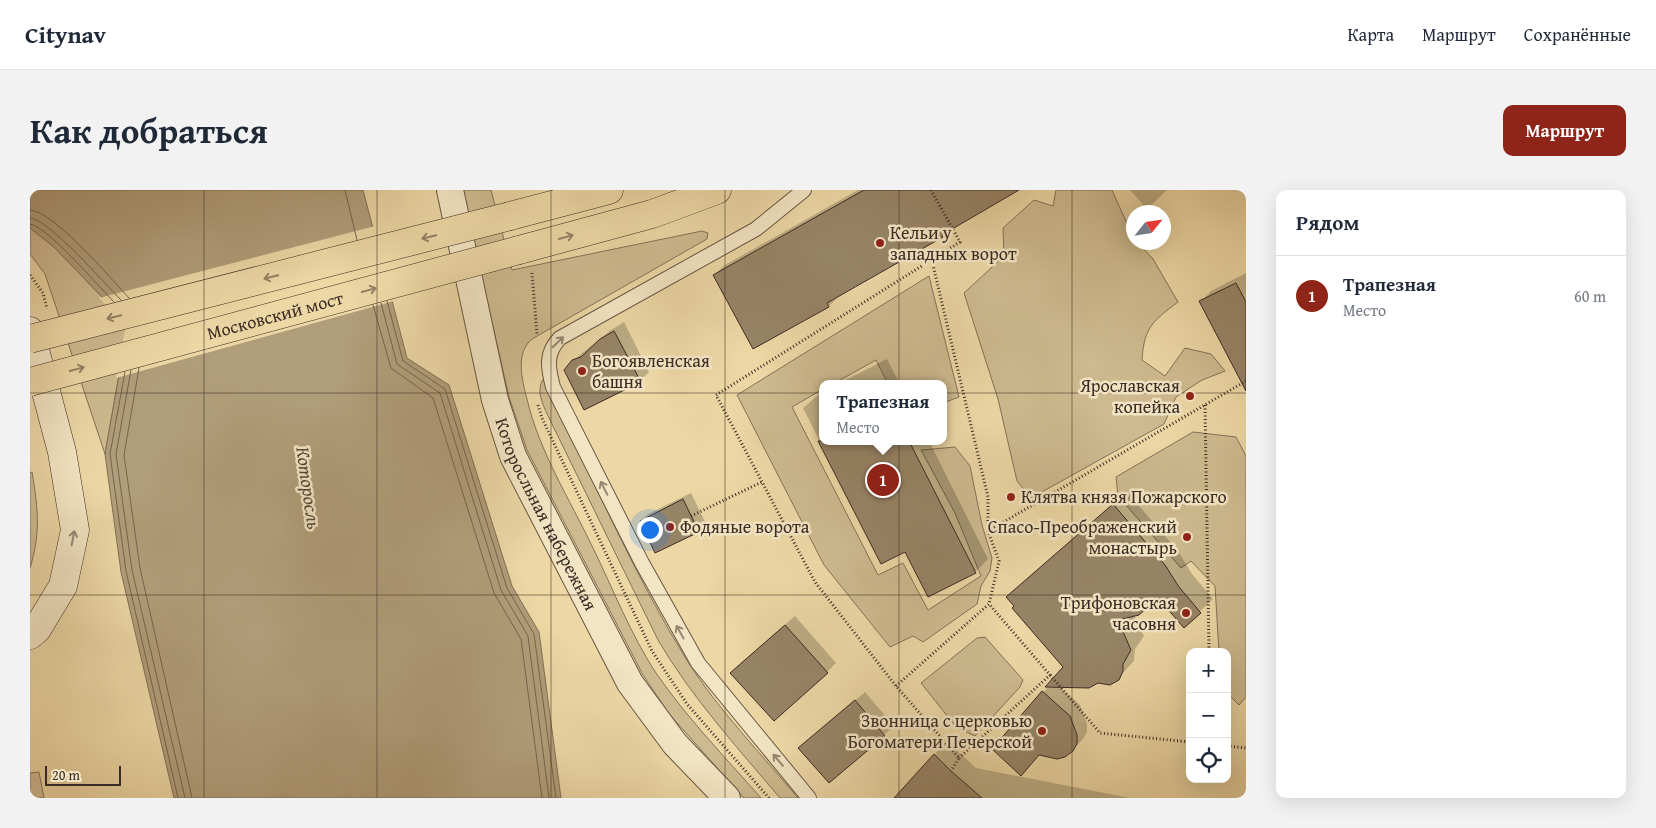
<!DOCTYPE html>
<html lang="ru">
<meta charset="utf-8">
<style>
body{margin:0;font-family:"Gentium Book Plus",serif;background:#f2f2f3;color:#1f2937}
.controls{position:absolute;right:15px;bottom:15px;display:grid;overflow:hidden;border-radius:10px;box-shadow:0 5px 20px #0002}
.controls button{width:45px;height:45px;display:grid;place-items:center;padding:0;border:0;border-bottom:1px solid #e0e1e3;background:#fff;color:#1f2937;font:25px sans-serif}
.compass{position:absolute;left:1096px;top:15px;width:45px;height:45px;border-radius:50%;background:#fff;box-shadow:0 5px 20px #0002;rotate:60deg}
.scale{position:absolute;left:15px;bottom:12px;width:76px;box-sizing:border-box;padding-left:5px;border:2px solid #3b2b24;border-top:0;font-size:14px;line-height:18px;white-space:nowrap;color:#3b2b24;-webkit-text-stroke:4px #f3e5c4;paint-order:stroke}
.you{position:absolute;left:619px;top:339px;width:18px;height:18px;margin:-12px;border:4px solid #fff;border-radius:50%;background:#1a73e8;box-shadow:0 0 0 8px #1a73e833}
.badge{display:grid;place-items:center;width:32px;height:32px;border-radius:50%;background:#8f2418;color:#fff;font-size:16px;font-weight:700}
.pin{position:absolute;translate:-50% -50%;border:2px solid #fff;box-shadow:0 1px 5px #0006}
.popup{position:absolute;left:789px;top:190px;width:128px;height:65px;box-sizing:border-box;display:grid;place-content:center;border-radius:10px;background:#fff;filter:drop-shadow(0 1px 4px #0005);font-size:16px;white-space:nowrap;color:#747a83}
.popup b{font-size:19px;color:#1f2937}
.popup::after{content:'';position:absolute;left:50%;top:100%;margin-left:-10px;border:10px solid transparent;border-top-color:#fff}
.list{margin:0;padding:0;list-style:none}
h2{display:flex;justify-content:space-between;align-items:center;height:65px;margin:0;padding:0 20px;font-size:21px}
h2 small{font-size:16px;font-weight:400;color:#747a83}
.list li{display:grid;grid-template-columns:32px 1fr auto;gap:15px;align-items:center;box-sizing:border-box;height:80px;padding:0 20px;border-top:1px solid #e0e1e3}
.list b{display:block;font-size:19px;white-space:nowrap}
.list p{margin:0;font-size:16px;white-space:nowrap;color:#747a83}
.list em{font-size:16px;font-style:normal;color:#747a83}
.icon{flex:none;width:28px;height:28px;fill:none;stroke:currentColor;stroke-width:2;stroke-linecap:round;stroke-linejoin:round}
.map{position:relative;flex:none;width:1216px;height:608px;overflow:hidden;border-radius:10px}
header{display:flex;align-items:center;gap:30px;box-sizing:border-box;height:70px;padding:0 25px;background:#fff;border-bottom:1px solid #e0e1e3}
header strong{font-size:24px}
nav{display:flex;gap:28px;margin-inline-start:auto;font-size:18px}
.intro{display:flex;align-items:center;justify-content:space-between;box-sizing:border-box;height:120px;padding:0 30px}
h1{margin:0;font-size:35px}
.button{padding:12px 22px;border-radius:10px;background:#8f2418;color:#fff;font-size:18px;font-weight:700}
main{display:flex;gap:30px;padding:0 30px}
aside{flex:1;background:#fff;border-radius:10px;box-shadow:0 5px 20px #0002}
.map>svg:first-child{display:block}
.green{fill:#ceba8f;stroke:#84725a}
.water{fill:#b09d79;stroke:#816f57}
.pier{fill:#ecd7a5}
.shadow{fill:#0003}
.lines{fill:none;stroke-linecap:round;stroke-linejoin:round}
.shore{stroke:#76644e;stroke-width:1}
.building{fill:#978467;stroke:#3b2b24}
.lane-casing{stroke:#675644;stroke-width:16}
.street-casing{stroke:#675644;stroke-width:28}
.secondary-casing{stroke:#3b2b24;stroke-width:29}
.primary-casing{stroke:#3b2b24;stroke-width:29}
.path{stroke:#3b2b24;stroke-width:3;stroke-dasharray:1 2.5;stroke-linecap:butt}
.lane{stroke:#f3e5c4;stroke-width:14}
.street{stroke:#f3e5c4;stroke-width:26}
.secondary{stroke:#f3e5c4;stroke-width:28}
.primary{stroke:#ecd7a5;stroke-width:28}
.primary-bridge-casing{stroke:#3b2b24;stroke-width:29;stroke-linecap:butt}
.primary-bridge{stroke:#ecd7a5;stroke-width:28}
.oneway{stroke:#948164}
.oneway2{stroke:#978874}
.grid{fill:none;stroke:#3b2b24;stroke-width:1;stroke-opacity:0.55}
.poi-dot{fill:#8f2418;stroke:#f3e5c4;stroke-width:2}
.labels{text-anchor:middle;stroke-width:5;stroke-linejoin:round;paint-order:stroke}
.poi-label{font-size:18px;fill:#3b2b24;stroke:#f3e5c4;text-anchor:start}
.street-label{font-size:18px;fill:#3b2b24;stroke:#f3e5c4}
.water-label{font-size:19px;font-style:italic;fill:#584839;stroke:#f3e5c4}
</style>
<header>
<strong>Citynav</strong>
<nav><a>Карта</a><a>Маршрут</a><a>Сохранённые</a></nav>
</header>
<div class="intro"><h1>Как добраться</h1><a class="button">Маршрут</a></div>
<main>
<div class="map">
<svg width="1216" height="608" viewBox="0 0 1216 608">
<rect width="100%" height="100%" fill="#ecd7a5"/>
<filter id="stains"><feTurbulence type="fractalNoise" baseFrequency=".004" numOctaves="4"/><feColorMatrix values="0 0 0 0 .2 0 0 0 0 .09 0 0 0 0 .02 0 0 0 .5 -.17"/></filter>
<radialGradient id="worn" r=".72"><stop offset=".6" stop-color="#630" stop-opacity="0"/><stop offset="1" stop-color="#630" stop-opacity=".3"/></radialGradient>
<g class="green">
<path d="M432,0H461L482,80L672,41L678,43L677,49L502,149C485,163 492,190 497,209C509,261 540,310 563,358C583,399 601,445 626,483C657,528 695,567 731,608H714L640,525L613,485L497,260L479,207Z"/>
<path d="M1026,0H1082L1103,47L1104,52L1108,53L1123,69L1148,112C1123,131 1114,137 1112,170L1135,186L1155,158L1181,164L1195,181L1172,190L1146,207L1134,234L1001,308L987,291L968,209L934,103L974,66L973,38L1004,10L1023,16Z"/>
<path d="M0,38L24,57L98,134L75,264L15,84L0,64Z"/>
<path d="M899,86L929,207L913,213V194H858L846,170L803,194H793V199L762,217L848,385L873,373L898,420L951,386L925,323L891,260L925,257L940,276L952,335L962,368L960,381L951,396L947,414L893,452L883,446L860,457L794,375L707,205Z"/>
<path d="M514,188C560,282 603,384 658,472C687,518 733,566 768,608H750C707,557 662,508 628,450L519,228C513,215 505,200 514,188Z"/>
<path d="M1163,242L1206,247L1216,266V507L1209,515L1197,503V462H1189L1185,396L1161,371L1151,378L1088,306L1086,287Z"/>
<path d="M2,282C8,317 11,343 0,378V283Z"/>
<path d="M955,447L993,490L990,497L945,546L926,537L891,493L947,448Z"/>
<path d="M9,582L14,608H0V583Z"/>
</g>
<path class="water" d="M0,0H333L377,168L419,195L482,396L509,442L531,608H144L91,382L75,264L98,134L24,57L0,38Z"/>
<path class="pier" d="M345,36L364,111L86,188L96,135L69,108Z"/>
<g class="shadow">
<path d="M828,0H987L809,106L799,116L684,85L695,75Z"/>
<path d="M1100,0H1137L1117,19Z"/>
<path d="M1216,83V168L1171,112L1181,101Z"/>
<path d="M594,132L619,182L610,191L542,171L581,140Z"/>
<path d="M857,169L870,194H808Z"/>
<path d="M793,201V251H899L958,369L945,382L876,361L851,373L773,218Z"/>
<path d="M1097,302L1148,361L1162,384L1183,409L1154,436L1128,406L1104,425L1114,446L1105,459L1104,471L1091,485L1068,492L1029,496L1050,515L1057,534V542L1053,549L1042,560L964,559L1035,477L991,394Z"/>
<path d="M661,303L676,334L668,341L611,331L618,324Z"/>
<path d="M765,426L806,473L797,482L711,473Z"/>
<path d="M835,502L864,536L854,545L779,549Z"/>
<path d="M917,551L946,578L1100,608H893L905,564Z"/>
</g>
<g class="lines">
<g class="shore">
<path d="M315,0L327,50"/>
<path d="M0,20C24,21 81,89 99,108"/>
<path d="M0,28C19,29 75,94 91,110"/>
<path d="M0,34C17,36 69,97 84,112"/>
<path d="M357,111L373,171L415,199L477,398L504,444L526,608"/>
<path d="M351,113L367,174L410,203L471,400L498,446L519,608"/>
<path d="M343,115L361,178L403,208L464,403L491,449L512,608"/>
<path d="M109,178L94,265L110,378L162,608"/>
<path d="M101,180L86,264L102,380L155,608"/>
<path d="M95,182L80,264L96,381L148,608"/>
</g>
</g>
<g class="building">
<path d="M834,0H989L912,45L913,47L797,113L799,117L723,159L683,85Z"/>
<path d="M1206,93L1216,112V201L1169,111Z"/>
<path d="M584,141L611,192L554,220L534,180L542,170L551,167L570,149Z"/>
<path d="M788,251H879L946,383L898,407L875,362L851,374Z"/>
<path d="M653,309L669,342L625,363L610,331Z"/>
<path d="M1083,314L1135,375L1149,397L1171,423L1154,438L1128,408L1109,425L1088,430L1101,460L1093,474V481L1089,490L1080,495L1068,493L1059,498L1015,497L1033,477L982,418L984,416L976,407Z"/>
<path d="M755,435L798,483L744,531L700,483Z"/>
<path d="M1012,501L1040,526L1047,545V554L1043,561L1035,567L1027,569L1009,565L991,586L962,559Z"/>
<path d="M825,510L855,546L799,593L768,558Z"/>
<path d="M904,564L921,581L952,608H864Z"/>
</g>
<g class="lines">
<g class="lane-casing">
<path id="lane" d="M774,0L726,39L530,148C515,163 518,178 523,197L612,373L668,473L779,608"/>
</g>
<g class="street-casing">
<g id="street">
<path id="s1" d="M420,0L465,210L483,266L600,493L645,554L697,608"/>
</g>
</g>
<g class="secondary-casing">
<path id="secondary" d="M0,141L32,262L45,340L33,396L7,439L0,445"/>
</g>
<g class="primary-casing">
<g id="primary">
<path d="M480,26L579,0"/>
<path d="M489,60L622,24L687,0"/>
</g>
</g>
<g class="path">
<path d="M901,0L930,52L686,205L785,392L866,496L929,568L921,581"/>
<path d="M502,83L507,144"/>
<path d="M0,85L13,103L17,119"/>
<path d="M508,215L512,228L622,461L657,514L739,608"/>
<path d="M1175,215L1179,462"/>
<path d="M661,326L732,292"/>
<path d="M958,341L1216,191"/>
<path d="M1020,485L1070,543L1160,552"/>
<path d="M866,496L959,414L969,371L958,341V307L902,71"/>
<path d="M1197,556L1216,558"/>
<path d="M929,568L1020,485L959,414"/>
</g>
<use href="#lane" class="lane"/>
<use href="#street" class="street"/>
<use href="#secondary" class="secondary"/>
<use href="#primary" class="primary"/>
<g class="primary-bridge-casing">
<g id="primary-bridge">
<path d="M0,149L480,26"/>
<path id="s2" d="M0,192L489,60"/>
</g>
</g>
<use href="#primary-bridge" class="primary-bridge"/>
</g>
<defs><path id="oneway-shaft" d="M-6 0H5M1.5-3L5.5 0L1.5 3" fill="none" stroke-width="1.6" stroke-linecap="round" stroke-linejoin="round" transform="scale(1.25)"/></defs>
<g class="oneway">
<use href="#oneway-shaft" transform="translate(399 47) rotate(166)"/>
<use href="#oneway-shaft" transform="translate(536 47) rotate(-15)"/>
<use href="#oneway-shaft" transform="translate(241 87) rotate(166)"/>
<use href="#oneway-shaft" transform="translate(339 100) rotate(-15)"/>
<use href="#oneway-shaft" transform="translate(84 127) rotate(166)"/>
<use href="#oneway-shaft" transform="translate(47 179) rotate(-15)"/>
</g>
<g class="oneway2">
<use href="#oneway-shaft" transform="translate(528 152) rotate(-44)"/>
<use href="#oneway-shaft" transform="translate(574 298) rotate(-117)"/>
<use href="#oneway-shaft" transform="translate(43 348) rotate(-79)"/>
<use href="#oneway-shaft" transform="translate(650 442) rotate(-119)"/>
<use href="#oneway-shaft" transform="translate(748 570) rotate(-130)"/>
</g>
<path class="grid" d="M174,0V608M347,0V608M521,0V608M695,0V608M869,0V608M1042,0V608M0,203H1216M0,405H1216"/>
<g class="poi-dot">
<circle cx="850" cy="53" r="5"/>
<circle cx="552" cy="181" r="5"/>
<circle cx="1160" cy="206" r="5"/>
<circle cx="981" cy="307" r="5"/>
<circle cx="640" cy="337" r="5"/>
<circle cx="1157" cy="347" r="5"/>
<circle cx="1156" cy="423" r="5"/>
<circle cx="1012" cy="541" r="5"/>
</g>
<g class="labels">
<g class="poi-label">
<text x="860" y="49">Кельи у<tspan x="860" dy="21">западных ворот</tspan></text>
<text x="562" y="177">Богоявленская<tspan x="562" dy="21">башня</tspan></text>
<text x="1150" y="202" text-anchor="end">Ярославская<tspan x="1150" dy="21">копейка</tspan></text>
<text x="991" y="313">Клятва князя Пожарского</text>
<text x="650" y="343">Фодяные ворота</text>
<text x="1147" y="343" text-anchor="end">Спасо-Преображенский<tspan x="1147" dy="21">монастырь</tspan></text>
<text x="1146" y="419" text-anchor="end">Трифоновская<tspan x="1146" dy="21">часовня</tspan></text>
<text x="1002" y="537" text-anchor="end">Звонница с церковью<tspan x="1002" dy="21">Богоматери Печерской</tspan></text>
</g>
<g class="street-label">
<text dy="6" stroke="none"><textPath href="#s2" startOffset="254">Московский мост</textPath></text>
<text dy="6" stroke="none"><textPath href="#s1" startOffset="340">Которосльная набережная</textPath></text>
</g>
<g class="water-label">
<text transform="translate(279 298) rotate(82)" y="7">Которосль</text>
</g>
</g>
<rect width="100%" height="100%" filter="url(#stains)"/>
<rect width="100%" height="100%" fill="url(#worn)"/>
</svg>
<div class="controls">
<button>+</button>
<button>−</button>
<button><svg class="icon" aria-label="locate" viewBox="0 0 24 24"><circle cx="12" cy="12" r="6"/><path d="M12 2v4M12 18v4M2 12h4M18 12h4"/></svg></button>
</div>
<svg class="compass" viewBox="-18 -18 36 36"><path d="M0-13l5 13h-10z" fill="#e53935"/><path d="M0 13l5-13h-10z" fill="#747a83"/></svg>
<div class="scale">20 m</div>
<div class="you"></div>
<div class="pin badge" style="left:853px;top:290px">1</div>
<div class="popup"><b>Трапезная</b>Место</div>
</div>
<aside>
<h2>Рядом<small></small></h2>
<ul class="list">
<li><span class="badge">1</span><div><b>Трапезная</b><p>Место</p></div><em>60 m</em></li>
</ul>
</aside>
</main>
